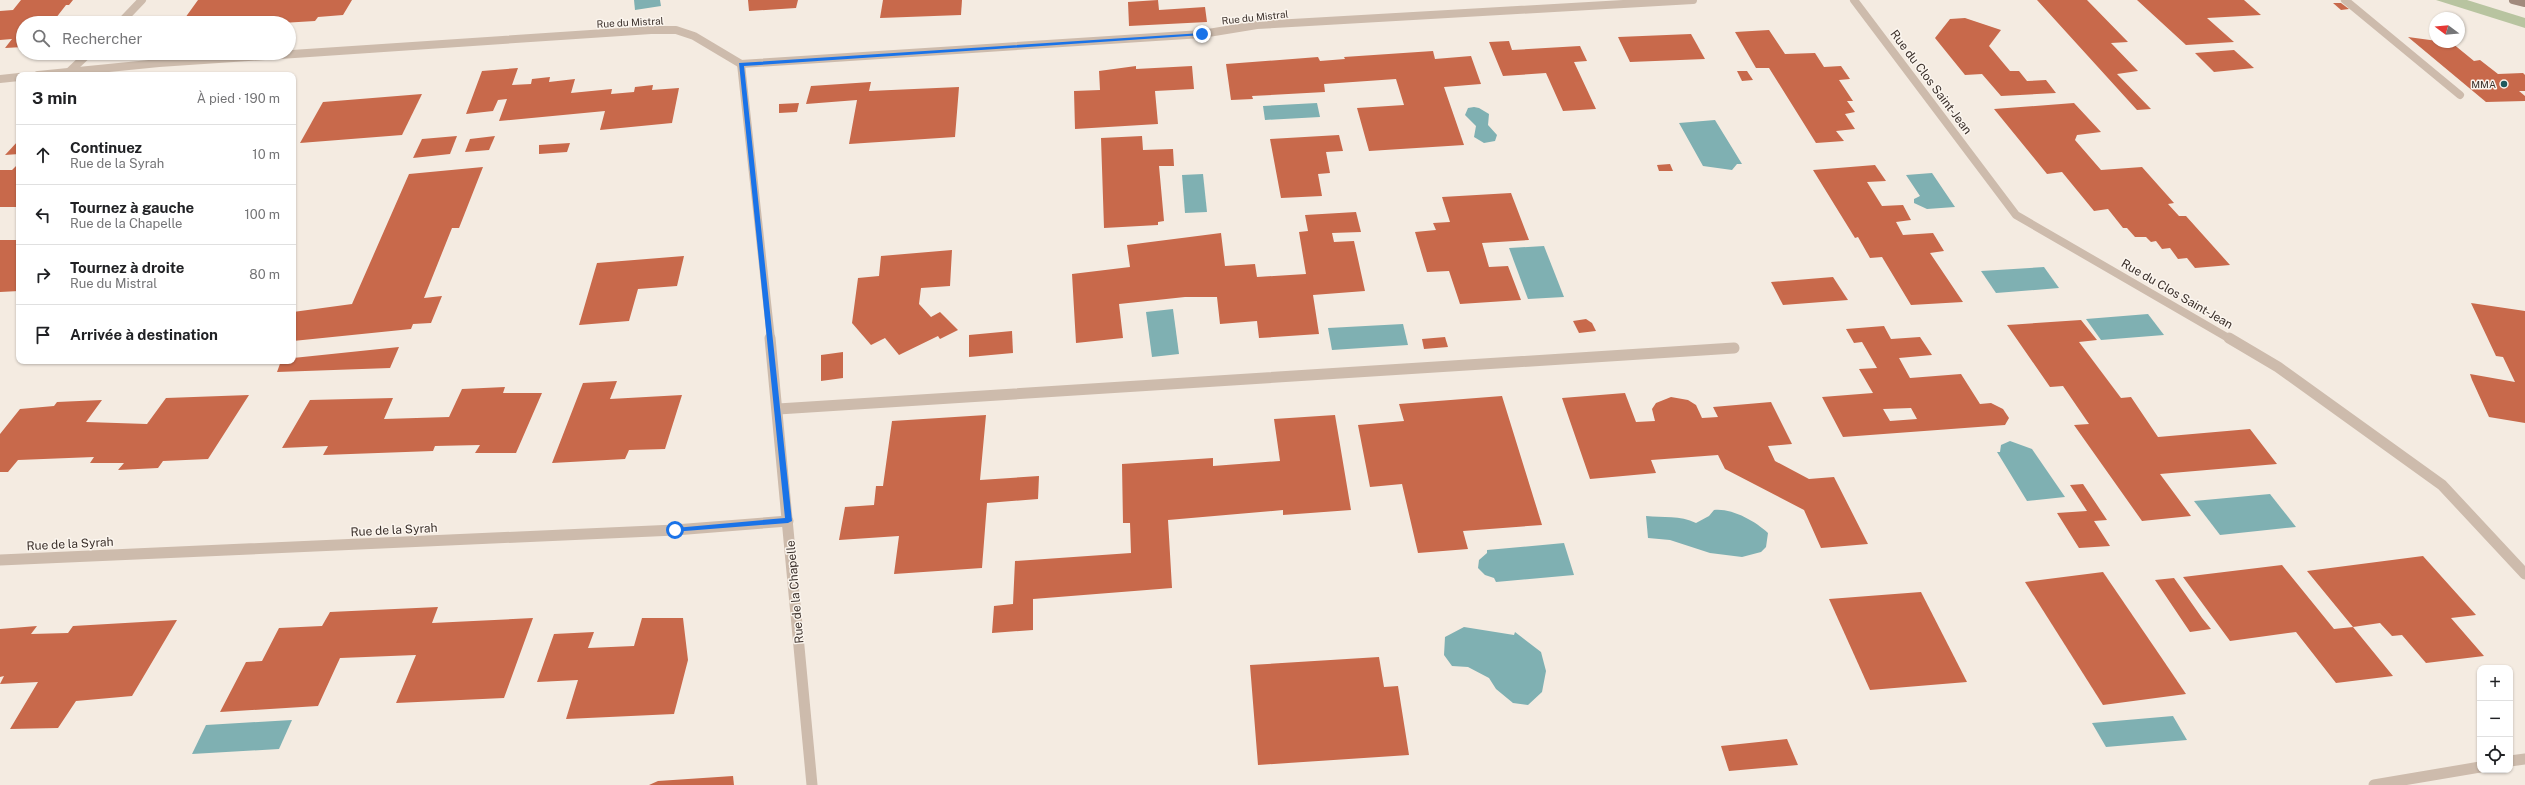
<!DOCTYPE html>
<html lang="fr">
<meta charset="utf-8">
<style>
body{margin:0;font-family:"Public Sans",sans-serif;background:#f2f2f2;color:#202124}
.controls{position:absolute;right:12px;bottom:12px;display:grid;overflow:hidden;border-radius:8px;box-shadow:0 1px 3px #0004}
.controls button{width:36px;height:36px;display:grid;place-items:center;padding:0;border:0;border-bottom:1px solid #e0e0e0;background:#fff;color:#202124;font:20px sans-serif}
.compass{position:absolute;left:2429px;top:12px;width:36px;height:36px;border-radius:50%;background:#fff;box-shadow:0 1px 3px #0004;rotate:286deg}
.stop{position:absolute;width:12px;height:12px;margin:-9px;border:3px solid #1a73e8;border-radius:50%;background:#fff}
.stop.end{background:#1a73e8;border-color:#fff;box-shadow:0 1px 4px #0008}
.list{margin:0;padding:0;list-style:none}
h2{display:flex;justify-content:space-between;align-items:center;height:52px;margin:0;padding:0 16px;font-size:17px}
h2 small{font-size:13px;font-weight:400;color:#757577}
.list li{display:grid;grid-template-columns:26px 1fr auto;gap:12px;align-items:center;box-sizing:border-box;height:60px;padding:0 16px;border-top:1px solid #e0e0e0}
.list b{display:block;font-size:15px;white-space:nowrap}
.list p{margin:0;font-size:13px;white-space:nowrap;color:#757577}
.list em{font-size:13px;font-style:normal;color:#757577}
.icon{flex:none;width:22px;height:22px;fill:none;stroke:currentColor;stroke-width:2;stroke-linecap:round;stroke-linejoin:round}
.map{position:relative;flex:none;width:2525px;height:785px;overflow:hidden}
.search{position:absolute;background:#fff;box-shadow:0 1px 3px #0004;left:16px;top:16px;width:280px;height:44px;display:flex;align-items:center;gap:10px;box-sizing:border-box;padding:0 14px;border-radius:22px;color:#757577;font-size:15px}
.panel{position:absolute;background:#fff;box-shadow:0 1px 3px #0004;left:16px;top:72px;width:280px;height:292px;border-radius:8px}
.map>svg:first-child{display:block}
.green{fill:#b8c4a0}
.water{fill:#7fb0b2}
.building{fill:#c8694b;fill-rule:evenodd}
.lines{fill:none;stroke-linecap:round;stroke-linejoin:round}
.lane-far1{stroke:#cdbbac;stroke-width:8}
.lane{stroke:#cdbbac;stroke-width:11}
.street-far1{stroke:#cdbbac;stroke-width:8}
.street{stroke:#cdbbac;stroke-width:11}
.secondary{stroke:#a18a7d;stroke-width:8}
.route{fill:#1a73e8}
.poi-dot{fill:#1f5a5e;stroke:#fbf5ee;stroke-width:1.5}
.labels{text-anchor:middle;stroke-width:3;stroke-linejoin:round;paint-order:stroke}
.far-street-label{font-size:10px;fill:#3b302b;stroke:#fbf5ee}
.far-poi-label{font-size:10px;fill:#3b302b;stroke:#fbf5ee;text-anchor:end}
.street-label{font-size:12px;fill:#3b302b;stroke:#fbf5ee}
</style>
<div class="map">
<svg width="2525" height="785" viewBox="0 0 2525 785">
<rect width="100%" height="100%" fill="#f4ebe1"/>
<path class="green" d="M2436,0H2467L2525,18V28Z"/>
<g class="water">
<path d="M634,0H660L661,6L635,10Z"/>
<path d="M1317,103L1320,117L1265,120L1263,106Z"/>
<path d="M1474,107L1479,108L1489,114L1488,125L1497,135L1495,141L1484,143L1474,137L1476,126L1465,115L1468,108Z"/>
<path d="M1715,120L1742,164H1737L1732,170L1703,166L1679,123Z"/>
<path d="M1932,173L1955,207L1927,209L1914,203V199L1920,196L1906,175Z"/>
<path d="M1203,174L1207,212L1185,213L1182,175Z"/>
<path d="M1544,246L1564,297L1528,299L1509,248Z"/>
<path d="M2044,267L2059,288L1996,293L1981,271Z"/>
<path d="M1173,309L1179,354L1152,357L1146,312Z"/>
<path d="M2148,314L2164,335L2101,340L2086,319Z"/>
<path d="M1403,324L1408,345L1332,350L1328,328Z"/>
<path d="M2010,441L2032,449L2065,497L2027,501L1997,452H2000L2001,445Z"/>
<path d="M2270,494L2296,527L2220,535L2194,501Z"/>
<path d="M1714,510C1732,508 1755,521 1768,533L1766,547L1761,552L1742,557L1710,553L1670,540L1648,538L1646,516C1663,518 1680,515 1696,523L1709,516Z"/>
<path d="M1564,543L1574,575L1496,582L1494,578L1485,575L1478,568L1479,560L1487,553V550Z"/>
<path d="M1464,627L1514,635L1515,632L1541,652L1546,671L1542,692L1528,705L1513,703L1496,689L1489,678L1468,667L1452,666L1444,655L1445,637Z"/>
<path d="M2173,716L2187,740L2106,747L2092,723Z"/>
<path d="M292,720L279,749L192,754L206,725Z"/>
</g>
<g class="building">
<path d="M21,0H73L69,5H66L52,23H23V47L5,48L12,39L0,40V11L13,10Z"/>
<path d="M198,0H352L343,15L318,17L315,21L282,23H260L263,19L210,22L214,17L185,18Z"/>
<path d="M748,0H798L796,8L749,11Z"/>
<path d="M883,0H962L961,15L880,18Z"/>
<path d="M1158,0L1159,10L1205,7L1207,22L1129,26L1128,2Z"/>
<path d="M2037,0H2087L2128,42L2111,43L2138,71L2117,74L2151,109L2137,110Z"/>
<path d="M2137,0H2244L2261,15L2207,18L2234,42L2186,45Z"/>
<path d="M2333,3H2341L2349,9L2341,10Z"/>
<path d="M1965,18L2001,30L1989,46L2010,71H2019L2027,81L2046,80L2056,93L2001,96L1982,74L1965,75L1935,38L1950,19Z"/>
<path d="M1769,30L1785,54L1815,53L1824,67L1841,66L1850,79L1839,80L1853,101H1847L1855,112L1845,114L1855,129L1836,131L1844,141L1816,143L1769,68H1756L1735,32Z"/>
<path d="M1691,34L1705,59L1630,62L1618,37Z"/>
<path d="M2408,37L2452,43L2474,61L2480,60L2498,74L2523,73L2525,75V91H2519L2525,96V101L2486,102Z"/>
<path d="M1509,41L1512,50L1580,46L1587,61L1574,62L1596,109L1563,111L1546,73L1503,76L1489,42Z"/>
<path d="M2234,50L2254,68L2214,72L2195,53Z"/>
<path d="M1433,51L1435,59L1471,56L1481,84L1444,87L1464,145L1369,151L1357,108L1404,105L1396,79L1324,84L1325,92L1252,96L1253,99L1231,100L1226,64L1318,57L1320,61L1345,59L1344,57Z"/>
<path d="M1136,66V69L1192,66L1194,89L1155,91L1158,124L1075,129L1074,91L1100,90L1099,71Z"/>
<path d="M518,68L512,85L531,84L532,79L550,77L549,82L575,79L571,93L612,89L611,94L634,92L635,87L653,85L652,90L679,88L672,123L600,130L605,111L499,121L507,99L498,100L493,111L466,114L482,71Z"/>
<path d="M1737,71H1747L1753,80L1742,81Z"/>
<path d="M871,82L869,91L959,87L955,137L849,144L857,100L806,104L811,86Z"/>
<path d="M422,94L402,135L300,143L323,102Z"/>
<path d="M799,103L797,112L779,113V104Z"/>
<path d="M2074,103L2101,132L2077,135L2075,140L2101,170L2142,167L2174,203L2168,204L2179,216H2186L2230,265L2195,268L2187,258L2178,259L2170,248L2162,249L2156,241L2151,242L2146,237H2135L2127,228H2123L2108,209L2094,211L2062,172L2047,174L1994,109Z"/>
<path d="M1339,135L1343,151L1326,152L1330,173L1318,174L1322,196L1281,198L1270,139Z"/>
<path d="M457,136L450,154L413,158L422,139Z"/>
<path d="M495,136L489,150L465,152L470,139Z"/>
<path d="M1142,136L1143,150L1173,149L1174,166H1159L1164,221L1158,222V225L1104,228L1101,138Z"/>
<path d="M19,140V154L5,155Z"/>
<path d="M570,143L567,152L539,154V145Z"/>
<path d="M19,163V207H0V170H12Z"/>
<path d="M1670,164L1673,171H1659L1657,165Z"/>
<path d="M1875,165L1886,181L1867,182L1882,206L1903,205L1911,220L1896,222L1903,235L1933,233L1944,251L1930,253L1963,302L1911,305L1882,257L1870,258L1858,237L1855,238L1813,170Z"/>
<path d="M483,167L459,228H452L424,298L442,296L431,323L413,324L411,329L293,341V312L352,304L409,174Z"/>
<path d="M1511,193L1529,240L1482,243L1489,267L1508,266L1521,300L1460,304L1449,271L1427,272L1415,232L1436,230L1433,223L1450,222L1442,197Z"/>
<path d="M1356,212L1361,232L1332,233L1334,242L1354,241L1365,291L1313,295L1319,334L1259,338L1257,321L1220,324L1217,297H1185L1119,304L1123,338L1076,343L1072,274L1130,267L1127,245L1221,233L1225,266L1255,264L1257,277L1306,274L1299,232L1308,231L1305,215Z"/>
<path d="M0,240H19V291L0,292Z"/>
<path d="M952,250L950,286L921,288L919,304L931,317L940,312L958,330L940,339L938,336L899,355L885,338L871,345L852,323L858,278L879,276L881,256Z"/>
<path d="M684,256L677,286L638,289L629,321L579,325L597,263Z"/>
<path d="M1833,277L1848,300L1783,305L1771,282Z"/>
<path d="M2471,303L2525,311V423L2489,417L2472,380L2470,374L2515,382L2503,357L2496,356Z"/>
<path d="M1586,319L1592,323L1596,331L1579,333L1573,321Z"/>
<path d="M2081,320L2097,340L2079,342L2121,398L2131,397L2158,437L2250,429L2277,464L2160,474L2191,516L2142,521L2074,425L2089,424L2063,386L2050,387L2007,325Z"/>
<path d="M1884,326L1891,339L1920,337L1932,355L1899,358L1910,378L1961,374L1980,404L1991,403L2003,409L2009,418L2005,425L1843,437L1822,397L1873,393L1859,369L1877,368L1862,342L1854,343L1846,329ZM1911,408L1917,419L1890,421L1883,409Z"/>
<path d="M1012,331L1013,353L969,357V335Z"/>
<path d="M1445,337L1448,347L1424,349L1422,339Z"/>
<path d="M399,347L390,368L277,372L281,361H293V358Z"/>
<path d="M843,352V378L821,381V355Z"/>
<path d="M617,381L610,399L682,395L665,449L629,450L625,459L552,463L583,383Z"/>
<path d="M505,387L503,393H542L516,453H475L480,445L435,446L433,451L323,455L328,446L282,448L310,400L393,398L384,419L449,417L462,389Z"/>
<path d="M1625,393L1636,422L1655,421L1652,409L1656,403L1671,397L1688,400L1696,405L1702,418L1718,417L1713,407L1771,402L1792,444L1768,446L1775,461L1809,479L1834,477L1868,544L1821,548L1804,510L1725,469L1718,455L1651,460L1656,473L1590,479L1562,398Z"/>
<path d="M249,395L208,459L163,461L158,468L118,470L124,463H90L94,457L18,460L8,472H0V434L20,409L54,406L57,402L102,400L86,422L147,424L166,398Z"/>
<path d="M1502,396L1542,525L1463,531L1468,549L1418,553L1402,484L1370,487L1358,425L1404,421L1399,404Z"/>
<path d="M986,415L980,480L1039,476L1038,499L987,503L982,568L894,574L899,536L839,540L845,507L874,505L876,486H883L892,421Z"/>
<path d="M1335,415L1351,510L1283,515V510L1168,520L1172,588L1033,599V630L992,633L994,606L1013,604L1015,561L1131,553L1130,523H1123L1122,464L1213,458V466L1280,461L1274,419Z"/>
<path d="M2083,484L2107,520L2094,521L2110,546L2079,548L2057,513L2087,511L2070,485Z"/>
<path d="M2423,556L2476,615L2451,618L2484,656L2426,663L2402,635L2392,636L2380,623L2353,627L2307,571Z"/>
<path d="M2282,565L2334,629L2353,627L2393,676L2336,683L2296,632L2230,641L2183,577Z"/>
<path d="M2103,572L2161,657L2186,694L2103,705L2025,582Z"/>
<path d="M2174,578L2202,618L2211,629L2190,632L2155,580Z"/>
<path d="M1921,592L1967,682L1870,690L1829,599Z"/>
<path d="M438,607L432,623L533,618L504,698L396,703L416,655L340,658L318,706L220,712L246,662L262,661L279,628L322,626L330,612Z"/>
<path d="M642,618H683L688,660L674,714L566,719L578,680L537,682L554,634L594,632L588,648L634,646Z"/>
<path d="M177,620L132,696L76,701L58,728L10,729L38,682L0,684L4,676L0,677V629L37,626L31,634L68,633L73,626Z"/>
<path d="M1379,657L1384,687L1398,686L1409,755L1258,765L1250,665Z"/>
<path d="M1787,739L1798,765L1729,771L1721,746Z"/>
<path d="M733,776L734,785H649L658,781Z"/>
</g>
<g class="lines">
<path class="lane-far1" d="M2345,0L2460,95"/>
<path class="lane" d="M778,409L1734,348"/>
<g class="street-far1">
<path d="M1854,0L2016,215L2230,339"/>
<path d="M120,23L142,0"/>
<path d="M741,64L771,339"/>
<path d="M69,72L89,53"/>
<path d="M38,75L159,63L651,30H676L694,36L741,64L1202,34L1257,25L1693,0"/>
<path d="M0,79L19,77"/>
</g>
<g class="street">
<path d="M770,338L812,785"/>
<path d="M2229,338L2278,367L2442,485L2525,574"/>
<path d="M0,560L675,530L788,521"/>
<path d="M2510,761L2525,759"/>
<path d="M2374,785L2480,767"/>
</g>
<path class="secondary" d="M2513,0L2525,3"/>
</g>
<path class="route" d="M1202,33L1203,35L744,66L792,521L788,523L672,532V529L675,528L785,518L739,63Z"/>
<circle class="poi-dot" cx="2504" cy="84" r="4"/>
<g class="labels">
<g class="far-street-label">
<text transform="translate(1255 17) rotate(-6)" y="4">Rue du Mistral</text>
<text transform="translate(630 22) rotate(-3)" y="4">Rue du Mistral</text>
</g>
<g class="far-poi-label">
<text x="2496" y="88">MMA</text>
</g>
<g class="street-label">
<text transform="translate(1931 82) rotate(53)" y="4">Rue du Clos Saint-Jean</text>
<text transform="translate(2177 294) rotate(30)" y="4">Rue du Clos Saint-Jean</text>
<text transform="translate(394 530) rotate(-3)" y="4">Rue de la Syrah</text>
<text transform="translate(70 544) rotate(-3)" y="4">Rue de la Syrah</text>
<text transform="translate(795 592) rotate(-95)" y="4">Rue de la Chapelle</text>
</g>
</g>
</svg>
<div class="controls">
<button>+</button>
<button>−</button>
<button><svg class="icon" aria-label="locate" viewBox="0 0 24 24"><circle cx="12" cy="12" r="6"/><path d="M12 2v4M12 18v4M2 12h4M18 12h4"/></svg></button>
</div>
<svg class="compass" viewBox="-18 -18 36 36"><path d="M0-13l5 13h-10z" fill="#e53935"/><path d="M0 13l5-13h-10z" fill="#757577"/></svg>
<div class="stop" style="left:675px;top:530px"></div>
<div class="stop end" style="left:1202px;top:34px"></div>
<div class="search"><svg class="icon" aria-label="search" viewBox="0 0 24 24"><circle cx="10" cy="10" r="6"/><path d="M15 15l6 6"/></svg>Rechercher</div>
<section class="panel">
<h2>3 min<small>À pied · 190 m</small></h2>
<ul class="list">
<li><svg class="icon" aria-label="ahead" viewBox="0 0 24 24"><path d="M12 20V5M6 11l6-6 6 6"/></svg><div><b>Continuez</b><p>Rue de la Syrah</p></div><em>10 m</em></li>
<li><svg class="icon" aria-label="left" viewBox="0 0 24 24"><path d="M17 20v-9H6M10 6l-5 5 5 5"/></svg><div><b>Tournez à gauche</b><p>Rue de la Chapelle</p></div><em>100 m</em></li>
<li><svg class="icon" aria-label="right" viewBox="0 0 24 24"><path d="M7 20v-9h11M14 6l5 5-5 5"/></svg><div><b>Tournez à droite</b><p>Rue du Mistral</p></div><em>80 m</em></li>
<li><svg class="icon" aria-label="arrive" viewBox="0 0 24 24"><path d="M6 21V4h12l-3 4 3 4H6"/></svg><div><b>Arrivée à destination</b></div></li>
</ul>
</section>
</div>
